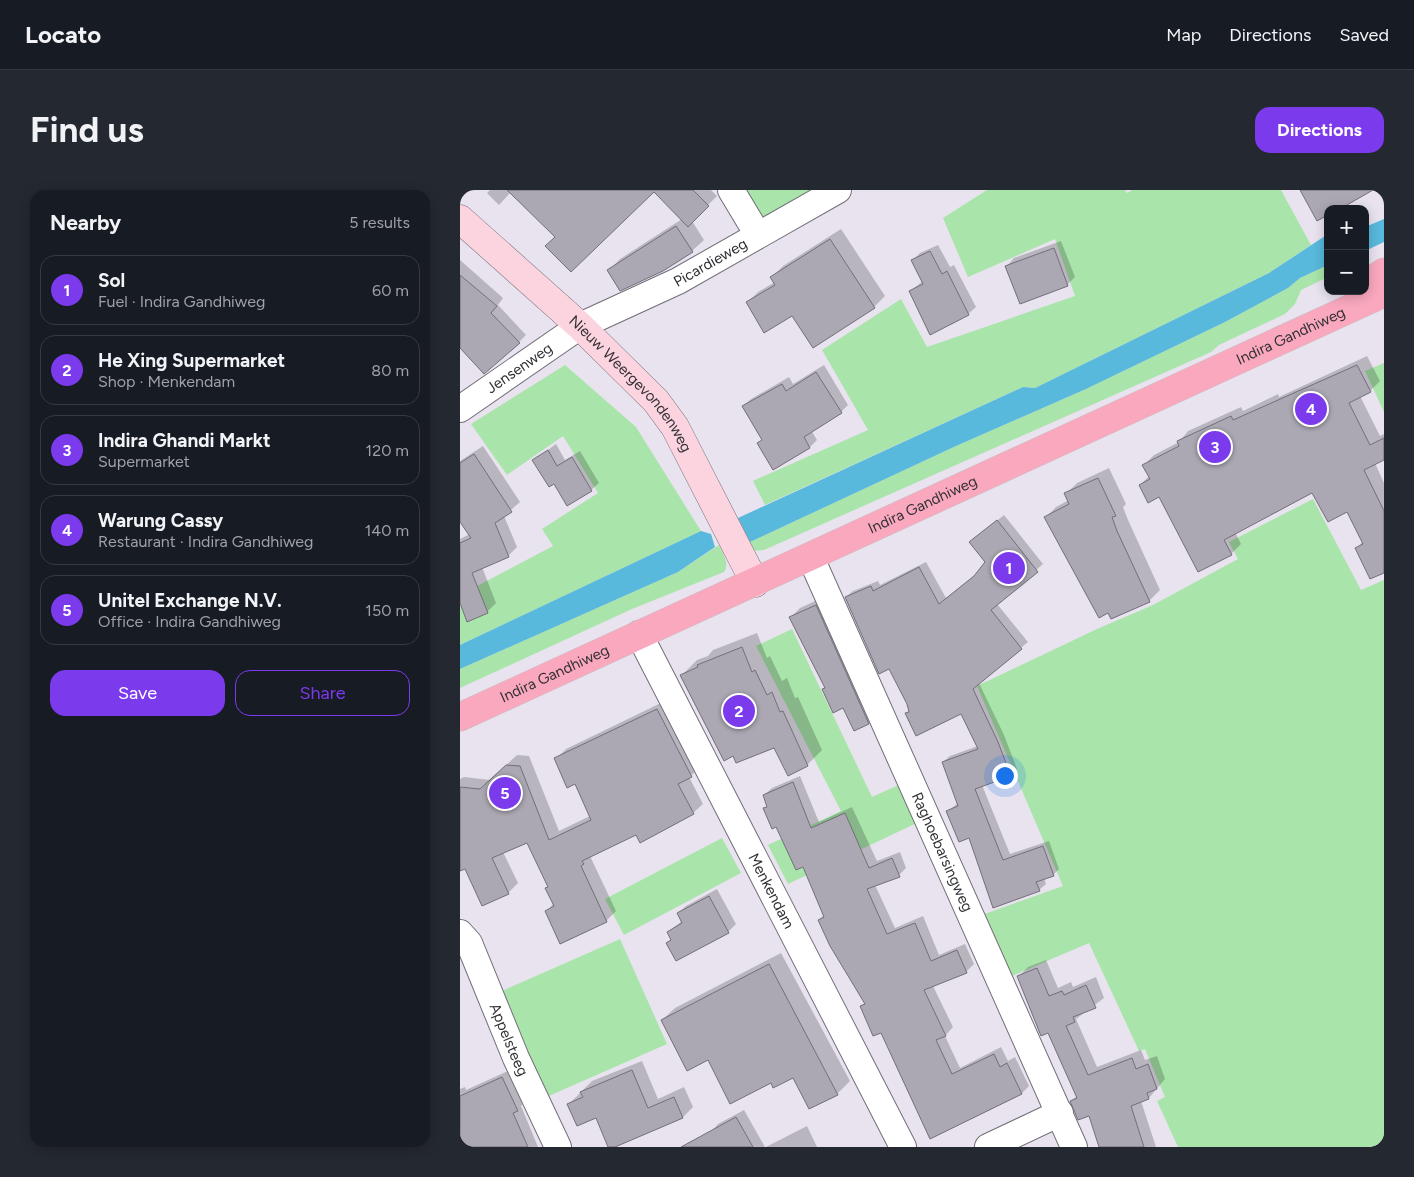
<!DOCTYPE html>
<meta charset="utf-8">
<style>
body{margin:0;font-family:Figtree,sans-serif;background:#242831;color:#f1f3f6}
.controls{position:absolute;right:15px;top:15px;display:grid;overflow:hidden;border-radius:10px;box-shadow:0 2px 12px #0003}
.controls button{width:45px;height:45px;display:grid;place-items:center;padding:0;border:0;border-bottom:1px solid #363941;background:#171b24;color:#f1f3f6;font:25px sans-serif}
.you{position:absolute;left:544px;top:585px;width:18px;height:18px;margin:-12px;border:4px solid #fff;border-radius:50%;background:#1a73e8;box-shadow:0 0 0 8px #1a73e833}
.badge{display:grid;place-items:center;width:32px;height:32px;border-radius:50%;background:#7c3aed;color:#fff;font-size:16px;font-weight:700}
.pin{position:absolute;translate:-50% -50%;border:2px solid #fff;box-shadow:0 1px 5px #0006}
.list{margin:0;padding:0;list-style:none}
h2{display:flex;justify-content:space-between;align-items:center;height:65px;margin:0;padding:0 20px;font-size:21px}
h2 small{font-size:16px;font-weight:400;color:#9ea1a6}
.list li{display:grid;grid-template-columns:32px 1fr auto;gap:15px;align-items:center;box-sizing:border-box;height:70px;margin:0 10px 10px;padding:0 10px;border:1px solid #363941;border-radius:15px}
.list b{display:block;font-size:19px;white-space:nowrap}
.list p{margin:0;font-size:16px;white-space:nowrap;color:#9ea1a6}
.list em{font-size:16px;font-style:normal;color:#9ea1a6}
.actions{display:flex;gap:10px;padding:15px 20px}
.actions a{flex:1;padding:11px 0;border:1px solid #7c3aed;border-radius:15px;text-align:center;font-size:18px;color:#7c3aed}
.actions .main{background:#7c3aed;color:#fff}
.map{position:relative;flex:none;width:924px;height:957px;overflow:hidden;border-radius:15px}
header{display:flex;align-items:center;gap:30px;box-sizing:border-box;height:70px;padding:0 25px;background:#171b24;border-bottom:1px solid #363941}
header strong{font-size:24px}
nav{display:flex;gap:28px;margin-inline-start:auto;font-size:18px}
.intro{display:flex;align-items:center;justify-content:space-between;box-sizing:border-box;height:120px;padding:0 30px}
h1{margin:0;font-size:35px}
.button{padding:12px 22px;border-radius:15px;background:#7c3aed;color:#fff;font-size:18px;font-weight:700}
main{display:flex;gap:30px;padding:0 30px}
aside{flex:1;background:#171b24;border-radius:15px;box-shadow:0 2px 12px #0003}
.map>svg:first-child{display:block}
.green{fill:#a9e5aa}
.water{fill:#58b9dc}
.shadow{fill:#0003}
.building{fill:#aca8b3;stroke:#726f79}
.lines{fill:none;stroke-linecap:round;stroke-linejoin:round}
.street-casing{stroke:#726e78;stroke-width:28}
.secondary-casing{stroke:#726e78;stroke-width:29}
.primary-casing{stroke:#c6c5c7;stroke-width:29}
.street{stroke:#fff;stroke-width:26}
.secondary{stroke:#fcd4df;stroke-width:28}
.primary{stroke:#f9a8be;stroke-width:28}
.labels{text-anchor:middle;stroke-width:5;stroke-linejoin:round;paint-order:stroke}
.street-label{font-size:15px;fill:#333136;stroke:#e8e3ef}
</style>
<header>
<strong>Locato</strong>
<nav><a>Map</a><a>Directions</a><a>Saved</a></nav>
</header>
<div class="intro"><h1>Find us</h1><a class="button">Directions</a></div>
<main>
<aside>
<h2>Nearby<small>5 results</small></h2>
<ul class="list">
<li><span class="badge">1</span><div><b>Sol</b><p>Fuel · Indira Gandhiweg</p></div><em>60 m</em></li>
<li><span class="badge">2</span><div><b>He Xing Supermarket</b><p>Shop · Menkendam</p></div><em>80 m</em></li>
<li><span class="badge">3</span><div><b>Indira Ghandi Markt</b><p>Supermarket</p></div><em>120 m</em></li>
<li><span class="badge">4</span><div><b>Warung Cassy</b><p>Restaurant · Indira Gandhiweg</p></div><em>140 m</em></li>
<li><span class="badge">5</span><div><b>Unitel Exchange N.V.</b><p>Office · Indira Gandhiweg</p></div><em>150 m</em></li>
</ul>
<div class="actions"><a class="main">Save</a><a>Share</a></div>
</aside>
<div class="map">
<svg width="924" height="957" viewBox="0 0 924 957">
<rect width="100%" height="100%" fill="#e8e3ef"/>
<g class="green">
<path d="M278,0H366L314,42Z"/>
<path d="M527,0H665L667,3L672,0H821L851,55L809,83L575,198L563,197L305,315L293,291L408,240L362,160L441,109L467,157L615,106L595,49L508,87L483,28Z"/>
<path d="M868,75V87L841,100L835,114L825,124L759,155L751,162L304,360L292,361L290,352L496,256L626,199L765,132L828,98L840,88Z"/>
<path d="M924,173V222L905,181Z"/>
<path d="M105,175L176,237L241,341L0,455V405L93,356L82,339L138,303L103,246L47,285L11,234Z"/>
<path d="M853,309L901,400L924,390V957H718L697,911L705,907L685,859L679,861L629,753L547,788L519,726L603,696L517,496L637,439L693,415L778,369L769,352Z"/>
<path d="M259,355C263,364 270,373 264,382L172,419L0,498V479L218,382Z"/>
<path d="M332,439L412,607L443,593L461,631L328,694L308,655L381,621L296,456Z"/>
<path d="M262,648L281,683L164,745L145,709Z"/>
<path d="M160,749L207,854L82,909L35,804Z"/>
</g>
<g class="water">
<path d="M924,29V52L905,61V37Z"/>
<path d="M868,44V75L840,88L828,98L765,132L626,199L496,256L290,352L278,328L563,197L575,198L809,83Z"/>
<path d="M241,341L251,344L255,357L218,382L0,479V455Z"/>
</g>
<g class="shadow">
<path d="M30,0H251L257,6L232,31L244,50L232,61L149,80L160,69L222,29L194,0L96,47L51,2L39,15L27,3Z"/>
<path d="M381,39L425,106L414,117L333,124L287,113L298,102L315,92L312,87L323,76Z"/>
<path d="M601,51L615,87L607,95L547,76L554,68Z"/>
<path d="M478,55L490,77L494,75L516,117L508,124L450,101L463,91L453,70L460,63Z"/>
<path d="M0,70L43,108L38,115L66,145L59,152L0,156Z"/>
<path d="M907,166L920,191L910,201L900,206L920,246L924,244V268L915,273L924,293V381L897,358L903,351L888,320L852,301L775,342L781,354L771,364L739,381L700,306L680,295L689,286L684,275L694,265L719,252L728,241L781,217L783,221L818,204L819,207Z"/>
<path d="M364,175L388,215L381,222L351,240L357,250L350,257L313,279L298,254L303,249L283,216L291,209L329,187L333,194Z"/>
<path d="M96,254L105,270L120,261L139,293L131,300L74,270Z"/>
<path d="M23,256L60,312L44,326L57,357L48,366L22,377L36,413L27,422L0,410V349L10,344L0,330V271Z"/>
<path d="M649,278L666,314L663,317L668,330L700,400L689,411L585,328L596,317L609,310L606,304L617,293Z"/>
<path d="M544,325L583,374L537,414L568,452L519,493L544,545L557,579L550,585L522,595L550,664L589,651L599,679L593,685L584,688L586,694L579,700L509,646L488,621L498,613L483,572L490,566L518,556L502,523H447L450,520L448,513L429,477L386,407L393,401L418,391L420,395L466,372L486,408L519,382L527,372L518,346Z"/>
<path d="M366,406L418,523L408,533L363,499L366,497L330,428L340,418Z"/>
<path d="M297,443L307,468L310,466L322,491L327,488L335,508L338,507L362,560L347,575L315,557L222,485L237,470L248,466L253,460Z"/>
<path d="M207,510L241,577L229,587L243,614L233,623L176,644L130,666L156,721L146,731L87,721L94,713L89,696L68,651L43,662L58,693L48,703L6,677L0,680V589L4,587L30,590L57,565L69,566L99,641L130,626L116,593L96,569L106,559Z"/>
<path d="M340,586L359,632L392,617L417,671L440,662L446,678L439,685L415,695L435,738L463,726L479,765L505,754L514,774L506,782L473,796L493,837L485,846L500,878L541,857L548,871L555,867L569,896L562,903L471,948L422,841L401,816L406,812L359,730L364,725L344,676L305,619L308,615L304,605L312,598Z"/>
<path d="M257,699L276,734L268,742L217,769L208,753L212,749L208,742L222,731L218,723L226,716Z"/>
<path d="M321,763L390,891L377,904L350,918L333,886L311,891L202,830L215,818Z"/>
<path d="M586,770L598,798L611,792L613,797L636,787L644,808L616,829L637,877L681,860L685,870L697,866L705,889L689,908L681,911L696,957H641L630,924L611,911L617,906L588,842L559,786L568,777Z"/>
<path d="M182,871L198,909L224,897L233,917L223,927L150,957L137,927L109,914L132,891Z"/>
<path d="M50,880L65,912L61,916L78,957H0V899L5,897L6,900Z"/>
<path d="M284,920L305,957H258L251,942L258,934Z"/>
<path d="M347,936L357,957H306Z"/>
</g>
<g class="building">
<path d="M47,0H233L249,16L228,37L194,2L111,82L85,56L95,47Z"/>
<path d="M840,0H913L880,19H868V25L857,31Z"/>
<path d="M216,36L233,62L203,81L160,101L147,80Z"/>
<path d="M370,49L415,118L353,158L332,126L304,143L286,112L315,95L310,87Z"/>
<path d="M594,58L608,96L560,114L545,76Z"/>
<path d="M470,61L482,84L487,81L509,125L470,145L449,101L463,94L451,70Z"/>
<path d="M0,85L37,116L31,123L60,153L24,184L0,158Z"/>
<path d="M897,175L911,202L889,213L910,255L924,248V270L904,280L924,321V383L910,389L895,358L903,354L887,322L868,332L852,303L764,350L772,365L738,382L699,307L688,313L679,295L690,289L682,275L719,256L717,251L771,226L773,230Z"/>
<path d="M356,182L382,223L344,247L350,258L313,280L297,253L302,250L282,216L322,194L326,201Z"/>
<path d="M88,260L97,276L112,267L132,301L107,316L94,294L89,297L72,270Z"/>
<path d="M14,264L52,322L35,333L49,367L12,383L28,423L7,432L0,413V353L11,348L0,332V273Z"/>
<path d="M638,288L656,326L652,327L657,341L690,412L651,429L648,423L639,428L584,327L609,314L604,303Z"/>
<path d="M537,330L578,382L531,420L562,459L513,499L538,552L551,586L515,599L543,670L583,656L594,686L576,692L580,701L533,718L509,648L499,652L486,621L498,616L482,572L518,559L501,524L456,546L445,523L449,522L447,514L429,479L419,484L385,407L411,396L413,401L459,377L479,414L514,386L525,372L509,352Z"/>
<path d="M356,415L409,534L394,541L383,518L373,523L362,499L365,498L329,427Z"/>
<path d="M282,457L292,482L295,480L307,505L312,502L320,522L323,521L348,576L328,586L314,558L276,573L273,566L264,571L220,485L238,477L237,475Z"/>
<path d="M197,519L232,587L218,594L234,624L180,653L176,645L122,671L124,674L121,676L147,732L100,754L85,721L94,716L85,698L88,697L67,653L32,668L49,704L22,716L5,679L0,681V597L20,599L46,575L60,576L89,650L131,630L115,594L107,598L94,568Z"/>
<path d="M333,592L351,638L385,623L409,678L432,668L440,687L407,699L427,744L455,733L471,771L497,760L507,783L464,800L486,846L476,850L492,884L534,864L540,877L547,873L562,904L470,949L421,843L413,846L400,816L405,814L370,756L358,730L364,727L343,677L336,680L316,637L312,639L303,618L307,617L303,605Z"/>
<path d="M249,706L269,743L216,771L206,753L211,750L207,742L222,733L217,723Z"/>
<path d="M309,774L378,905L349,919L333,888L313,898L311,893L270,914L248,870L227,881L201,830Z"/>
<path d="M577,778L589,806L602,801L604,805L626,795L636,818L613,827L615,832L606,836L628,885L672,868L676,879L688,874L697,899L687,903L689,909L671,916L684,957H639L629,926L618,930L610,911L617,908L588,843L581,846L557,786Z"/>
<path d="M172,880L188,918L214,907L223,928L155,957H148L136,928L117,936L107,914L123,907L120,902Z"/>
<path d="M42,887L58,921L53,923L68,957H0V906Z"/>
<path d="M276,927L293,957H221Z"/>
</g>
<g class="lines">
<g class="street-casing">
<g id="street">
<path d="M271,0L298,45"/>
<path id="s1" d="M0,219L120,136L218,91L378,0"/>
<path id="s2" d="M351,368L614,957"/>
<path id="s3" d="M179,444L443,957"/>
<path id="s4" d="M0,743L9,753L56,868L98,957"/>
<path d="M528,957L600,923"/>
</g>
</g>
<g class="secondary-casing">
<g id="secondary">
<path id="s5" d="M0,29L120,136L196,211L215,237L295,393"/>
</g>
</g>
<g class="primary-casing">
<g id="primary">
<path d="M905,95L924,82"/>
<path id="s6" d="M0,527L924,103"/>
</g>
</g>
<use href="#street" class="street"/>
<use href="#secondary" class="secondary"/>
<use href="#primary" class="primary"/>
</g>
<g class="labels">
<g class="street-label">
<text dy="5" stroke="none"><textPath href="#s1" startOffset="291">Picardieweg</textPath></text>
<text dy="5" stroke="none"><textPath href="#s6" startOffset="914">Indira Gandhiweg</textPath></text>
<text dy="5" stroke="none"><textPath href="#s1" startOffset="72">Jensenweg</textPath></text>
<text dy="5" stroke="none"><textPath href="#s5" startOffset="238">Nieuw Weergevondenweg</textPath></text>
<text dy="5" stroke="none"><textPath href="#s6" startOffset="509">Indira Gandhiweg</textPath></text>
<text dy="5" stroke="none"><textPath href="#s6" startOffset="104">Indira Gandhiweg</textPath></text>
<text dy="5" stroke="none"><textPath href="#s2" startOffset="322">Raghoebarsingweg</textPath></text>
<text dy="5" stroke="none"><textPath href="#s3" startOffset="289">Menkendam</textPath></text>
<text dy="5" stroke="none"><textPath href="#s4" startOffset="118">Appelsteeg</textPath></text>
</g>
</g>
</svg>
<div class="controls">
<button>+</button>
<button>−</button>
</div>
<div class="you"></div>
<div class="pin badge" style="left:549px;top:378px">1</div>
<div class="pin badge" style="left:279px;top:521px">2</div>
<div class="pin badge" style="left:755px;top:257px">3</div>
<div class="pin badge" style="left:851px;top:219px">4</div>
<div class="pin badge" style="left:45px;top:603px">5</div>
</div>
</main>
